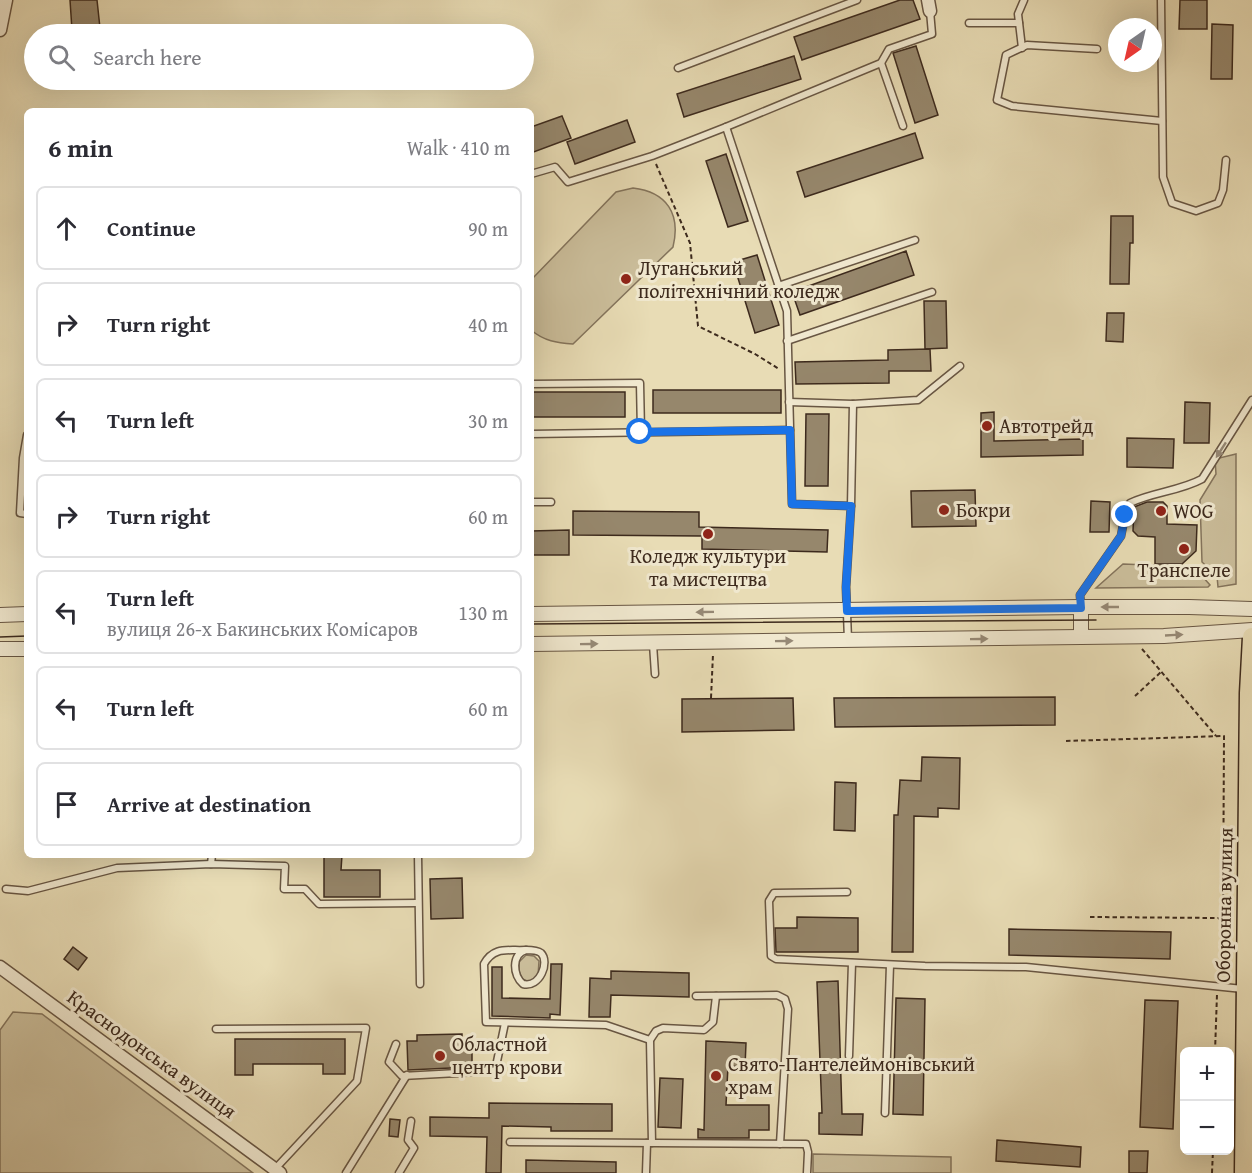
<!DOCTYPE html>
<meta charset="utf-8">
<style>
body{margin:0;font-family:"Gentium Book Plus",serif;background:#f7f7f7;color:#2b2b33}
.controls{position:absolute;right:18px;bottom:18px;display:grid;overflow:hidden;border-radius:9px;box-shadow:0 6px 24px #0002}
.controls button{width:54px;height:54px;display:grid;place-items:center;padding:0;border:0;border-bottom:2px solid #e1e1e2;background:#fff;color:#2b2b33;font:30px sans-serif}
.compass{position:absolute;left:1108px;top:18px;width:54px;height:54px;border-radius:50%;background:#fff;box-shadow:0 6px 24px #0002;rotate:214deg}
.stop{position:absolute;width:18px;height:18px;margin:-14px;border:4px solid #1a73e8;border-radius:50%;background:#fff}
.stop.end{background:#1a73e8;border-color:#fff;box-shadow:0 2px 6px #0008}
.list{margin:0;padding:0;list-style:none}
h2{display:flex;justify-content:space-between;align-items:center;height:78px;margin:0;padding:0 24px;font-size:26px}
h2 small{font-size:20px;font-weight:400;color:#7c7c81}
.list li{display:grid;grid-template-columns:39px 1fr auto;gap:18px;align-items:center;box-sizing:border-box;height:84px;margin:0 12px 12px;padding:0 12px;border:2px solid #e1e1e2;border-radius:9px}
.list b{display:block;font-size:22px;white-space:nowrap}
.list p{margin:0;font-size:20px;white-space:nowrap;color:#7c7c81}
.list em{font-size:20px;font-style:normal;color:#7c7c81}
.icon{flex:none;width:33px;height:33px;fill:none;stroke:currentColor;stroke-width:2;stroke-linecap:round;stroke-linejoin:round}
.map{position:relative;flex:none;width:1252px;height:1173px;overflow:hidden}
.search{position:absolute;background:#fff;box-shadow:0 6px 24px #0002;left:24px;top:24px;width:510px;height:66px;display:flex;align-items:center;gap:15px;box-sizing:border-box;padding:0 21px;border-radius:33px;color:#7c7c81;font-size:22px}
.panel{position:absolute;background:#fff;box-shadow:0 6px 24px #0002;left:24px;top:108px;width:510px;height:750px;border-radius:9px}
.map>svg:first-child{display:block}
.green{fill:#cbbe9b;stroke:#84745c;stroke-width:1.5}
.building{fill:#96876c;stroke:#3d2a1d;stroke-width:1.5}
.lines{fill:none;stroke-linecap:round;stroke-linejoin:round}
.service-casing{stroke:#685643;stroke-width:9}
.minor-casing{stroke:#685643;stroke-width:15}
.tertiary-casing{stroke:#685643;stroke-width:16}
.primary-casing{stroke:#3d2a1d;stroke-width:21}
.path{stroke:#3d2a1d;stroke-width:2;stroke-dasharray:4.5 3;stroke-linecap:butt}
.service{stroke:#f0e8cf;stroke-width:6}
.minor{stroke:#f0e8cf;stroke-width:12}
.tertiary{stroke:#f0e8cf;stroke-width:14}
.primary{stroke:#e8dcb5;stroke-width:18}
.tram{stroke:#3d2a1d;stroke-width:1.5}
.oneway{fill:#968976}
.route{stroke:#1a73e8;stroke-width:8}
.poi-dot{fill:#8f2418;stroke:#f0e8cf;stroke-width:2}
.labels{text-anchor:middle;stroke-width:6;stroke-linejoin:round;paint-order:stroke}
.poi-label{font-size:20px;fill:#3d2a1d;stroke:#f0e8cf;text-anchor:start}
.street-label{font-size:20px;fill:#3d2a1d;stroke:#f0e8cf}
</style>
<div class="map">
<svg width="1252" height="1173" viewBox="0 0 1252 1173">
<rect width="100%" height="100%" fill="#e8dcb5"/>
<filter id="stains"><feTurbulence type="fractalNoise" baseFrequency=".00333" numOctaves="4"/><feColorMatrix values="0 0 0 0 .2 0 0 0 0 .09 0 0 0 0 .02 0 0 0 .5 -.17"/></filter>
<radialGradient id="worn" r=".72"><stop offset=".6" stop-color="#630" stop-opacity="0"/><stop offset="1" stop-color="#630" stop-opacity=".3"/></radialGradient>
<g class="green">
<path d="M633,188C667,192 681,214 673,247L573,344C557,343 544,341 531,330V280L616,192Z"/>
<path d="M1236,454V584L1218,587L1217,576L1202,562L1200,500L1216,474L1215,459Z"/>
<path d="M1123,564L1194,567L1210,585L1208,587L1096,588Z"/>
<path d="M526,955L534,956L539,961L538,976L530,982L522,979L519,971V962Z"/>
<path d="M13,1012L42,1014L253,1173H0V1030Z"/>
<path d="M813,1154L951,1157V1173H813Z"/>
</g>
<g class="building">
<path d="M70,0H97L100,28L72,30Z"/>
<path d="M900,0H913L920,19L802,60L794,37Z"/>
<path d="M1180,0H1207V29H1179Z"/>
<path d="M1212,24L1233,25L1232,79H1211Z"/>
<path d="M916,46L938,115L915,123L893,53Z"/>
<path d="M794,56L801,79L684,117L677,94Z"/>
<path d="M562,116L571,138L531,153V127Z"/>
<path d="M627,120L635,142L575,164L567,142Z"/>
<path d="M915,133L923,158L805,197L797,172Z"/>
<path d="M726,154L748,221L728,227L706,161Z"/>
<path d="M1111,216H1133V243H1130L1129,284H1110Z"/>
<path d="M906,251L914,275L800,315L792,292Z"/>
<path d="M757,255L779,325L755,333L733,262Z"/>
<path d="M924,301H946L947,348L925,349Z"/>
<path d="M1107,313H1124L1123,342L1106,341Z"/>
<path d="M930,349L931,371H889V383L796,384L795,362L888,360V350Z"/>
<rect x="653" y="390" width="128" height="23"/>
<rect x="531" y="392" width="94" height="25"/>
<path d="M1185,402L1210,403L1209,443H1184Z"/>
<path d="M994,412V441L1083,439V455L981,457V413Z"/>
<path d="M806,414H829L828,486H805Z"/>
<path d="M1127,438L1174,439L1173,468L1127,467Z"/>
<path d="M975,490L976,526L912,527L911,491Z"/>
<path d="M1091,501L1110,502L1109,532H1090Z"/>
<path d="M1147,502H1163L1167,506V524L1197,525L1196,551L1182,564H1155V537L1138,536L1133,531L1134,507Z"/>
<path d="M573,511L699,512V527L828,530L827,552L702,549V536L573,535Z"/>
<path d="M569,530V555H531V531Z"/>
<path d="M1055,697V725L835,727L834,698Z"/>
<path d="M793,698L794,730L682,732V699Z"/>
<path d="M922,757L960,758L959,809L938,808V817L914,816L913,952H892L894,815H898L900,780L921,781Z"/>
<path d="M835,782L856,783L855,831L834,830Z"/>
<path d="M324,855H342L341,870H380V897H324Z"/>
<path d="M462,878L463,918L431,919L430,879Z"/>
<path d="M797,917L858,918V952H776L775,928H797Z"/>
<path d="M1009,929L1171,932L1170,959L1009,955Z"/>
<path d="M73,947L87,958L78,970L64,959Z"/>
<path d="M551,964H562L560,1015L550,1014V1018L492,1016V967H502V998L550,999Z"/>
<path d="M611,971L689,973V997L611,995L610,1017H589L590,978L611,979Z"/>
<path d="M838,981L842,1114H863L862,1135L819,1134V1113H822L817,982Z"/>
<path d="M896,998L925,999L923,1115L893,1114Z"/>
<path d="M1145,1000L1178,1001L1173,1129L1140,1127Z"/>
<path d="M462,1034V1040L472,1039V1067L408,1070L407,1041H417V1035Z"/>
<path d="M235,1039H345V1074H323V1064H253V1075H235Z"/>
<path d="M706,1041L746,1043L745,1067L728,1066L726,1105H769V1130H749V1138H698V1129L704,1130Z"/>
<path d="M660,1078L683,1079L681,1128L658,1127Z"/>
<path d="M489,1103L612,1104V1131H551V1127L502,1126L501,1173H486L487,1137L430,1136V1117L489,1118Z"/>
<path d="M390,1119L400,1120L398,1137L389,1136Z"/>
<path d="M997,1140L1081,1147L1080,1167L996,1161Z"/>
<path d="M1129,1151H1148L1147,1173H1129Z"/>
<path d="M526,1160L616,1162V1173H526Z"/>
</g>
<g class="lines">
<g class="service-casing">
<g id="service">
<path d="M1161,0L1163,177L1172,203L1196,211L1218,203L1223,190L1226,160"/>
<path d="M969,23H1019"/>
<path d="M1022,48L1018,14L1024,0"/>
<path d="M1097,49L1027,45L1006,55L997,100L1012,106L1162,121"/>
<path d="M881,63L903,126"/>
<path d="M678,68L857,0"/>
<path d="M726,127L881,63L889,49L932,34L930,11"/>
<path d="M531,174L555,167L568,182L652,156L726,127L787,311L792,504L851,506L846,587L848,640"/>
<path d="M778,286L915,240"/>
<path d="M787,341L932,292"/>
<path d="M531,384L640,383L641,432"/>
<path d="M789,402L853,404L918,400L960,366"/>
<path d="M531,434L790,430"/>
<path d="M27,435L23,458L20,513L27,514"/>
<path d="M531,502H551"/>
<path d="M851,506L853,404"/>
<path d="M1081,606L1080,595L1121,536L1125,515L1130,503C1153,492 1180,491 1202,479L1252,400"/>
<path d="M653,644L655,674"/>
<path d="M418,855L420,984"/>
<path d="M211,864L212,855"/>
<path d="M6,889L28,891L117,868L211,864L285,866L284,889H305L319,904L418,903"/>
<path d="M847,892L774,893L769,901L771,956L776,959L925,966L1026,967L1243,989"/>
<path d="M526,950C508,951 494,946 484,964L486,1022L606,1025L650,1040"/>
<path d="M526,950C531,950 537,950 541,953C550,962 540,988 523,984C513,976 511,954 526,950Z"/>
<path d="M696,996L777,995L785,999L788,1009L780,1144"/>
<path d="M216,1029L366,1028L357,1081L275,1169"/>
<path d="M396,1044L389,1062L402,1076L495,1071L505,1023"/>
<path d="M849,1056L852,963"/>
<path d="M885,1113L890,965"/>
<path d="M510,1142L806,1144L808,1152L807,1173"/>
<path d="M652,1143L650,1040L656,1031L663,1028L704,1030L713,1022L716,996"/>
<path d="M346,1173L407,1075"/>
<path d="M399,1173L414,1148L408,1140L411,1121"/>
<path d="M646,1173L647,1143"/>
</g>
</g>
<g class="minor-casing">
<g id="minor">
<path d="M928,0L930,11"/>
<path d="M0,30L6,0"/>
<path d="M0,967L280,1173"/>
</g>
</g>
<g class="tertiary-casing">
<g id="tertiary">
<path d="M1081,607V637"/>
<path d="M531,614L1081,607H1189L1252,609"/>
<path d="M0,615L27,614"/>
<path d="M531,644L1081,637L1164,636L1252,630"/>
<path d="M0,649H27"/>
</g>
</g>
<g class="primary-casing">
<path id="primary" d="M1244,1173L1249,693L1252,637"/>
</g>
<g class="path">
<path d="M656,164L690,243L698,326L755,354L779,369"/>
<path d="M1142,649L1216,736"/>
<path d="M1135,696L1161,672"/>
<path d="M711,698L713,654"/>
<path d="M1066,741L1224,736L1223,921L1219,977"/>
<path d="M1090,917L1218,918L1223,921"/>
<path d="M1215,1052L1217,994"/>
<path d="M1212,1173L1213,1150"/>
</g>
<use href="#service" class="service"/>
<use href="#minor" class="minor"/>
<use href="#tertiary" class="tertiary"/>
<use href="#primary" class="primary"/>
<g class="tram">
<path d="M531,624L1096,620"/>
<path d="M0,637L27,636"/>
</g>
</g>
<defs><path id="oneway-solid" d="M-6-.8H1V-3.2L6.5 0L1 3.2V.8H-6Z" transform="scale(1.5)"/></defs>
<g class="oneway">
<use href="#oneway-solid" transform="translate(1221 450) rotate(123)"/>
<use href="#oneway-solid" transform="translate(1110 607) rotate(180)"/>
<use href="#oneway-solid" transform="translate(705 612) rotate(179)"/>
<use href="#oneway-solid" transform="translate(1174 635) rotate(-3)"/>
<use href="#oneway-solid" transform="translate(979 639) rotate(-1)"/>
<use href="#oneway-solid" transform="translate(784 641) rotate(-1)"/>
<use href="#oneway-solid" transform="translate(589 644) rotate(-1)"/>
</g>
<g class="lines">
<path class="route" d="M640,432L790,430L792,504L851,506L846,587L847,611L1081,608L1080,595L1121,536L1125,515"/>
</g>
<g class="poi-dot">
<circle cx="626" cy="279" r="6"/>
<circle cx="987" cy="426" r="6"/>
<circle cx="944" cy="510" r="6"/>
<circle cx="1161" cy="511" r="6"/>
<circle cx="708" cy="534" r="6"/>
<circle cx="1184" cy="549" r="6"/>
<circle cx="440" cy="1056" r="6"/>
<circle cx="716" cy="1076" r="6"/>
</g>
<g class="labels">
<g class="poi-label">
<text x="638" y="275">Луганський<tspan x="638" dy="23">політехнічний коледж</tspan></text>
<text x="999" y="433">Автотрейд</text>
<text x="956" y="517">Бокри</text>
<text x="1173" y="518">WOG</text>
<text x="708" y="563" text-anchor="middle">Коледж культури<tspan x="708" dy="23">та мистецтва</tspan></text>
<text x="1184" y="577" text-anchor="middle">Транспеле</text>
<text x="452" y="1051">Областной<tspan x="452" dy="23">центр крови</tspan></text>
<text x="728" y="1071">Свято-Пантелеймонівський<tspan x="728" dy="23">храм</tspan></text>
</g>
<g class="street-label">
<text transform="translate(1224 905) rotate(-89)" y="7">Оборонна вулиця</text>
<text transform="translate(152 1054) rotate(36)" y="7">Краснодонська вулиця</text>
</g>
</g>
<rect width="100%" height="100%" filter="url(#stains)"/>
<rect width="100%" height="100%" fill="url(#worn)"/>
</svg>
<div class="controls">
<button>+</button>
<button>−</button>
</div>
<svg class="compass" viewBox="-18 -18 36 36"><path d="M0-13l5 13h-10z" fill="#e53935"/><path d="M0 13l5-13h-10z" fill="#7c7c81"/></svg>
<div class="stop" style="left:640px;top:432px"></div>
<div class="stop end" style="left:1125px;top:515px"></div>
<div class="search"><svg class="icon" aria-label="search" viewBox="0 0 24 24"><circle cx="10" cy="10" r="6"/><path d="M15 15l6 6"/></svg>Search here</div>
<section class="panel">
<h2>6 min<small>Walk · 410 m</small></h2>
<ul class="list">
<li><svg class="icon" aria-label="ahead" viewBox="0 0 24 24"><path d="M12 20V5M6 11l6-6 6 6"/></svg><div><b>Continue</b></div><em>90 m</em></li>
<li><svg class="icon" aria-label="right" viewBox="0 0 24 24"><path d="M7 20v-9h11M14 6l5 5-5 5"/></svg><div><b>Turn right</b></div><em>40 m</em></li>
<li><svg class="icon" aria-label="left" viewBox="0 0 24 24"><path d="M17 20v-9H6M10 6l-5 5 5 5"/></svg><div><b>Turn left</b></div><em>30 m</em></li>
<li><svg class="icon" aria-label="right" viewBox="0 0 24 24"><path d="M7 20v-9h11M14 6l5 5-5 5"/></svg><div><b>Turn right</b></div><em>60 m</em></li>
<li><svg class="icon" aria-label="left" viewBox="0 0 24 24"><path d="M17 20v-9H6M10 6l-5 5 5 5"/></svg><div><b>Turn left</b><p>вулиця 26-х Бакинських Комісаров</p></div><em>130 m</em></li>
<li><svg class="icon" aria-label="left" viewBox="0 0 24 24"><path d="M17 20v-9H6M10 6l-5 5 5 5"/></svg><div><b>Turn left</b></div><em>60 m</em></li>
<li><svg class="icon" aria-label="arrive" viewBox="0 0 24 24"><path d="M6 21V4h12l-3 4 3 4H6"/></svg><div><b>Arrive at destination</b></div></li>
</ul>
</section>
</div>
